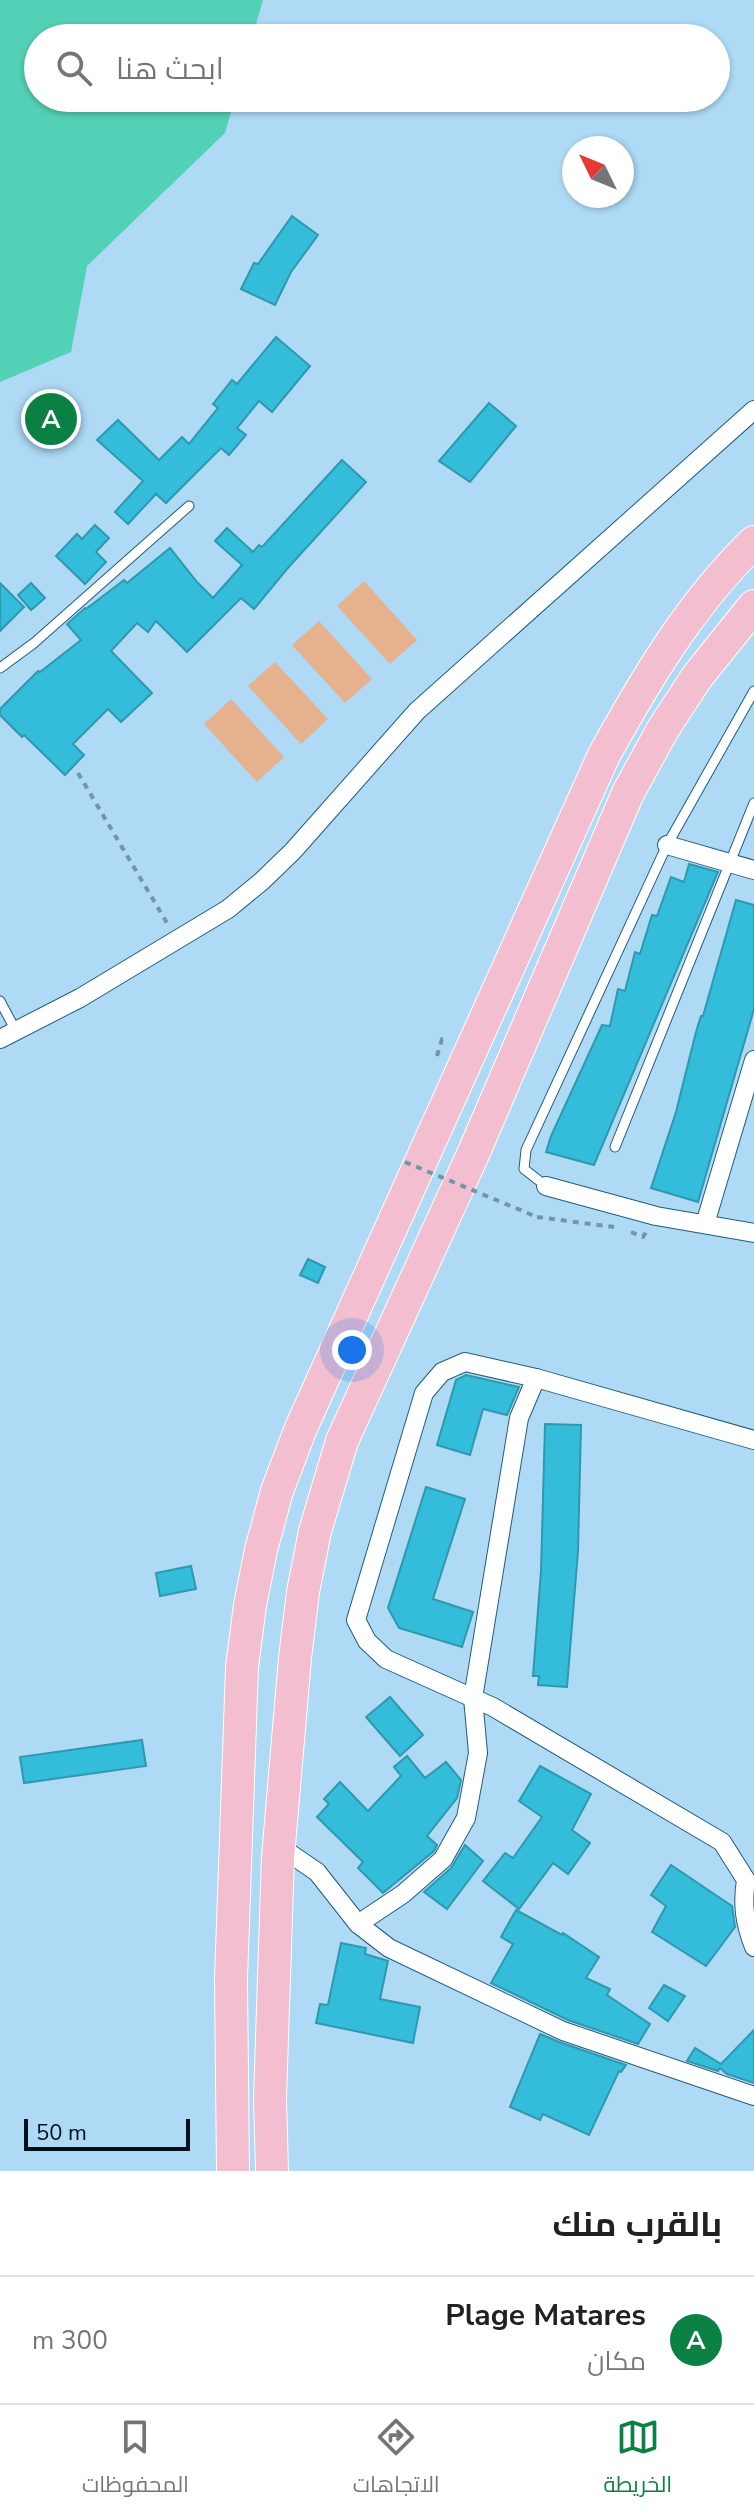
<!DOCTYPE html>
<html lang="ar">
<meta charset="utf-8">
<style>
body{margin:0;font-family:"Nunito Sans",Cairo,sans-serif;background:#f6f6f6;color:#202124;direction:rtl}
.compass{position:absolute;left:562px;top:136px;width:72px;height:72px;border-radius:50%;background:#fff;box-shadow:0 2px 6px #0004;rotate:313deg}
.scale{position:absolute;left:24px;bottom:20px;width:166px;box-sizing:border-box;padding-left:8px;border:4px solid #00111d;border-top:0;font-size:22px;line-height:28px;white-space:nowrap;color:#00111d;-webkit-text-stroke:6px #aedaf5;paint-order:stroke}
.you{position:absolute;left:352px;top:1350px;width:28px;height:28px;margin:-20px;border:6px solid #fff;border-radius:50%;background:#1a73e8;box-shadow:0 0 0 12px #1a73e833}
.badge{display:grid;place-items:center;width:52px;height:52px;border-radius:50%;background:#0b8043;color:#fff;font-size:26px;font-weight:700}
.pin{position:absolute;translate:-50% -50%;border:4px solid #fff;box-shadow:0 2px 8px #0006}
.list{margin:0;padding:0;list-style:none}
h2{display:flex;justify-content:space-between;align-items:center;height:104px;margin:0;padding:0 32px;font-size:34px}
h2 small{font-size:26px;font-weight:400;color:#757577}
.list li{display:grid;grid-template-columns:52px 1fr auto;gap:24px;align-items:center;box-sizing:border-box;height:128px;padding:0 32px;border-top:2px solid #e0e0e0}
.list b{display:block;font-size:30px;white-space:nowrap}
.list p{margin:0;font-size:26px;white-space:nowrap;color:#757577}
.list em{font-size:26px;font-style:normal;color:#757577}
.icon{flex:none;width:44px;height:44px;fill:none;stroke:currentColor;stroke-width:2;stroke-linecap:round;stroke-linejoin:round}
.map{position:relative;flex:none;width:754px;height:2171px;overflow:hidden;direction:ltr}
.search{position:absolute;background:#fff;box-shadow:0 2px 6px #0004;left:24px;right:24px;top:24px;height:88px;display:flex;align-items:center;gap:20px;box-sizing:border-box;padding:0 28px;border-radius:44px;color:#757577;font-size:30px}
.sheet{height:232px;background:#fff}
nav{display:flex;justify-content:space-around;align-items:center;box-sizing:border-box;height:112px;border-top:2px solid #e0e0e0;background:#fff;font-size:22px;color:#757577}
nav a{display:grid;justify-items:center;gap:4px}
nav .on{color:#0b8043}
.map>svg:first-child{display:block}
.green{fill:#e6b28e}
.water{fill:#53d1b6}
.building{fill:#34bdda;stroke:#2e98af;stroke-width:2}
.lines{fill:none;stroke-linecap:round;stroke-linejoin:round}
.lane-casing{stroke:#215c7b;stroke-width:11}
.street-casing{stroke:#215c7b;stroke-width:20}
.highway-casing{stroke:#fff;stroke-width:34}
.path{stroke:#7395ab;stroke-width:4;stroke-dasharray:6 6;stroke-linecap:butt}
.lane{stroke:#fff;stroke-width:9}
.street{stroke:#fff;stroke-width:18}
.highway{stroke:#f2bed0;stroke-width:32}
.path-bridge{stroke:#7395ab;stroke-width:4;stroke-dasharray:6 6;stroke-linecap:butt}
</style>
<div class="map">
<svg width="754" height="2171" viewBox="0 0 754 2171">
<rect width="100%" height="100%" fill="#aedaf5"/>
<g class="green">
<path d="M364,581L417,640L390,664L337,606Z"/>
<path d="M319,621L372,679L345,703L292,645Z"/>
<path d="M275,662L328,719L301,744L248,686Z"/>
<path d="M231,699L284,757L257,782L204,724Z"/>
</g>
<path class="water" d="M0,0H263L252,38H38V98H235L225,133L87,266L71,352L0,382Z"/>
<g class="building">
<path d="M292,216L318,235L291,272L275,305L241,289L254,263L258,264Z"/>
<path d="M276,337L310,366L272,412L259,401L237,428L246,435L229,455L221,448L166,503L156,494L128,524L115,512L143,481L97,440L118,420L159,460L182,437L189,444L218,408L213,404L232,380L237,384Z"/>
<path d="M489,403L516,426L470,482L439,461Z"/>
<path d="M342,460L366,482L287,569L254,609L241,598L187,652L156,621L148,632L137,623L111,651L152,693L121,722L108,709L73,744L84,755L65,775L24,735L22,737L0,715V709L38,671L40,672L81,640L67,624L85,608L86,609L124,580L127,583L170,548L197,582L213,598L242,565L215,541L227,528L253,552L259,545L262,547Z"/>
<path d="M95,525L109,538L96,552L106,562L85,584L56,556L77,534L82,539Z"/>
<path d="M0,583L24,607L0,631Z"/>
<path d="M31,583L45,598L31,610L18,595Z"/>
<path d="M689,864L718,872L594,1165L546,1152L551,1136L602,1025L610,1026L618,989L625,991L635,952L640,954L652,915L657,916L671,877L684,882Z"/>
<path d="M736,900L754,905V1009L698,1202L651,1188L676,1112L696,1032L701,1016H703Z"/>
<path d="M308,1259L325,1267L318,1283L300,1275Z"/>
<path d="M466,1375L519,1387L507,1415L483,1409L470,1455L437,1445L456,1380Z"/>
<path d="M545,1424L581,1425L578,1551L567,1687L538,1685L539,1676H533L541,1571Z"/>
<path d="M426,1487L465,1499L433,1599L473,1612L462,1647L399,1628L388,1608Z"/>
<path d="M191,1566L196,1589L160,1596L156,1573Z"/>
<path d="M390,1697L423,1735L400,1756L366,1717Z"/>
<path d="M142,1740L146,1766L24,1783L20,1757Z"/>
<path d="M407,1756L425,1778L446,1762L461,1780L457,1798L427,1836L437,1845L434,1851L383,1893L358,1868L363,1862L317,1817L329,1804L324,1799L340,1782L368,1811L401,1776L394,1767Z"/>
<path d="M540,1766L591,1794L572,1830L590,1843L568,1874L553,1863L519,1909L483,1881L505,1853L513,1858L542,1817L519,1801Z"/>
<path d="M465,1845L483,1861L447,1909L424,1892L451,1868Z"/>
<path d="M671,1865L732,1906L735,1927L706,1966L652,1932L666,1906L651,1895Z"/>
<path d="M516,1910L562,1935L563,1933L599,1957L586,1978L610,1989L607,1995L650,2024L638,2044L568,2020L491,1983L513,1944L501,1937Z"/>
<path d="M341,1943L366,1948L365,1954L388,1961L380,1999L420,2007L413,2043L316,2023L320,2004L328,2005Z"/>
<path d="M664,1985L685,1996L668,2021L649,2008Z"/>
<path d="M754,2030V2083L727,2074L720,2068L718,2071L687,2061L695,2048L721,2064Z"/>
<path d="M540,2034L559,2042L626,2065L621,2072L619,2071L589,2135L543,2114L540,2120L510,2107Z"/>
</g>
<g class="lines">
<g class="lane-casing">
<g id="lane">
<path d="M0,668L34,643L189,506"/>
<path d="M0,1001L16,1031"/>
<path d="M615,1147L754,803"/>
<path d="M546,1186L524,1169L526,1150L667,845L754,691"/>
</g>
</g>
<g class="street-casing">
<g id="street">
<path d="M667,845L754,870"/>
<path d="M0,1039L80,998L228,909L262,881L293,851L417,711L754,410"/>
<path d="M546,1186L656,1216L754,1233"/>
<path d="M705,1224L754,1060"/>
<path d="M754,1440L536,1378L465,1362L442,1372L424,1393L356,1620L367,1641L386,1659L493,1707L722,1842L746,1880C742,1905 745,1924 754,1947"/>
<path d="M279,1846L317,1872L358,1924L389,1948L563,2031L754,2096"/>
<path d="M358,1924L403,1894L443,1859L466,1818L478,1753L473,1698L519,1418L536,1378"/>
</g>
</g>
<g class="highway-casing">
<g id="highway">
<path d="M233,2171L231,1979L242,1667L250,1605L261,1550L277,1491L301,1428L604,755C646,679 691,603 754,542"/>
<path d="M272,2171L270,2098L278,1857L295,1658L303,1592L315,1531L342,1441L474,1152L628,793L663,729L697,677L754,606"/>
</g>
</g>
<g class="path">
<path d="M78,773L167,923"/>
<path d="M437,1056L442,1039L447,1041"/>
<path d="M537,1217L614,1227"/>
<path d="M631,1232L643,1237L646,1232"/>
</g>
<use href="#lane" class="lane"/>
<use href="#street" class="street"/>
<use href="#highway" class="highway"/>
<path class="path-bridge" d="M405,1162L537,1217"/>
</g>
</svg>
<svg class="compass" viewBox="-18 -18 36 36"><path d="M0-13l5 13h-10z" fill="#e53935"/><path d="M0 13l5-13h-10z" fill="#757577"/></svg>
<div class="scale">50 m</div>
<div class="you"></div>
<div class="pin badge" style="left:51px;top:419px">A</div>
<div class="search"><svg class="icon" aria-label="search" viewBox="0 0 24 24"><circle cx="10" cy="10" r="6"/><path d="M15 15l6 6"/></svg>ابحث هنا</div>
</div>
<section class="sheet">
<h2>بالقرب منك<small></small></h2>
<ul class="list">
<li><span class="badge">A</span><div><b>Plage Matares</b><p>مكان</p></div><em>300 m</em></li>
</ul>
</section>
<nav>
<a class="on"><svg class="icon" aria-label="map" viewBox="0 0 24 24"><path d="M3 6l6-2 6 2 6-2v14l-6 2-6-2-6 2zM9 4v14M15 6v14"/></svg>الخريطة</a>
<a><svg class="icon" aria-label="directions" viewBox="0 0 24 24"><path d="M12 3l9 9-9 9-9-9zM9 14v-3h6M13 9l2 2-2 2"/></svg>الاتجاهات</a>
<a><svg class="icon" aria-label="saved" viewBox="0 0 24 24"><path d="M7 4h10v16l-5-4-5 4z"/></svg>المحفوظات</a>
</nav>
